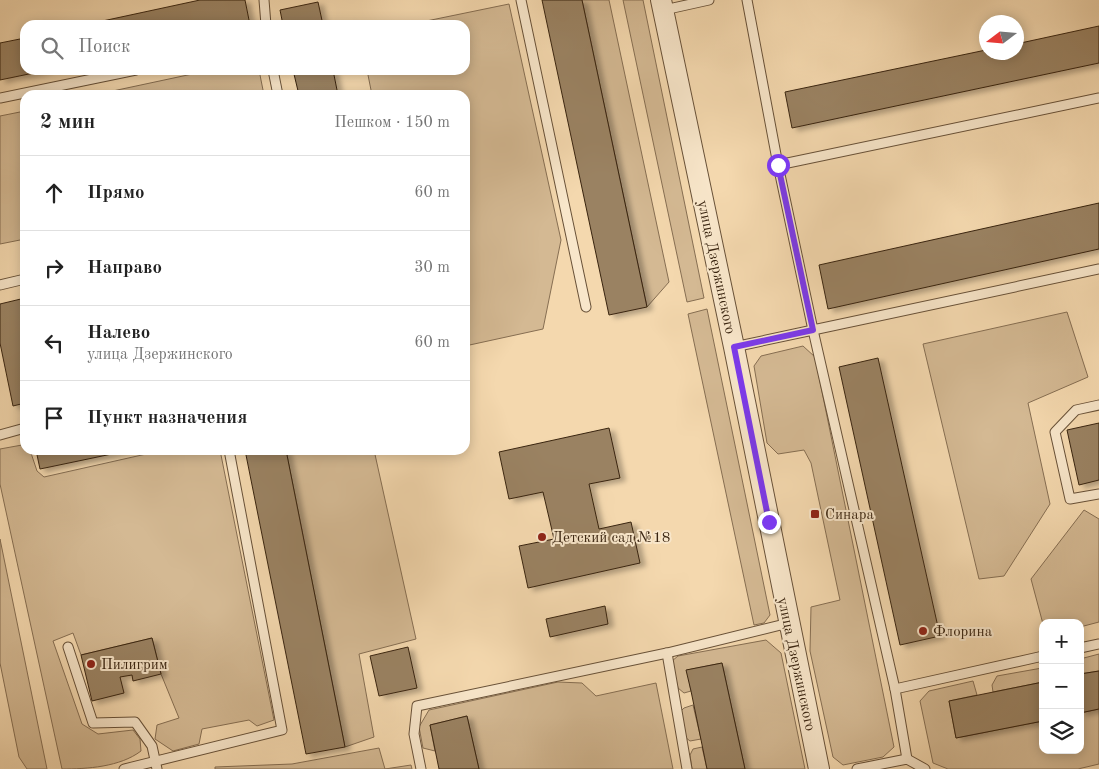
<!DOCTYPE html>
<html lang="ru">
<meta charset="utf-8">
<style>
body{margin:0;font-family:"Old Standard TT",serif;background:#f2f2f2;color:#222}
.controls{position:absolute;right:15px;bottom:15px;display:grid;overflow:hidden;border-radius:10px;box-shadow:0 2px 12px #0003}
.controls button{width:45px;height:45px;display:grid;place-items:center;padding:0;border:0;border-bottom:1px solid #e0e0e0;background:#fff;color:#222;font:25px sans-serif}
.compass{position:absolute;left:979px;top:15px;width:45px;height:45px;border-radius:50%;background:#fff;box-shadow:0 2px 12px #0003;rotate:254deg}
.stop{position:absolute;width:15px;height:15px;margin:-11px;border:4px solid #7c3aed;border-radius:50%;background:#fff}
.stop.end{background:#7c3aed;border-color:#fff;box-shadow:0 1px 5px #0008}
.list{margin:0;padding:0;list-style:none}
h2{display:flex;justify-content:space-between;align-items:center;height:65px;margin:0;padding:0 20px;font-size:21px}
h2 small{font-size:16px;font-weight:400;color:#767676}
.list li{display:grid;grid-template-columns:32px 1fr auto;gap:15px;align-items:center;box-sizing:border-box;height:75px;padding:0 20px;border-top:1px solid #e0e0e0}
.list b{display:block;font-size:19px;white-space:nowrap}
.list p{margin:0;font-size:16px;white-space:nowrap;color:#767676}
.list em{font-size:16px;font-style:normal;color:#767676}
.icon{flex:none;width:28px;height:28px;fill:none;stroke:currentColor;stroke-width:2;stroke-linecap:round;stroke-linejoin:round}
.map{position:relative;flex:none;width:1099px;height:769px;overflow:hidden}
.search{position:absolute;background:#fff;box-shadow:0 2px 12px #0003;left:20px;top:20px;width:450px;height:55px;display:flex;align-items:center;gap:12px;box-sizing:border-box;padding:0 18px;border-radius:15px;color:#767676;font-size:19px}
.panel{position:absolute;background:#fff;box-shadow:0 2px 12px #0003;left:20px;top:90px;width:450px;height:365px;border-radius:15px}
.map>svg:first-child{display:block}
.green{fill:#d4b993;stroke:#866e52}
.building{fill:#9a8262;stroke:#392410;filter:url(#shadow)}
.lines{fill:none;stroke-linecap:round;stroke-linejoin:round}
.service-casing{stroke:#685138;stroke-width:11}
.tertiary-casing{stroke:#685138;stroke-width:22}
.service{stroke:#f8e6ca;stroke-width:9}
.tertiary{stroke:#f8e6ca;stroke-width:20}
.route{stroke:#7c3aed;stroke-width:6}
.poi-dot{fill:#8f2418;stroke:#f8e6ca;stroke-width:2}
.labels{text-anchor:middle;stroke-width:4;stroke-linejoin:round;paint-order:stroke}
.street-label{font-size:15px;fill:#392410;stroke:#f8e6ca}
.poi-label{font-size:15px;fill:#392410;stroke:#f8e6ca;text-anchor:start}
</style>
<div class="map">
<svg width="1099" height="769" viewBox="0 0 1099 769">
<defs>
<filter id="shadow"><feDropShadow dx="5.5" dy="3" stdDeviation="2.5" flood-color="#0004"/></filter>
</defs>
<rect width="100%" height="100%" fill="#f4d8ae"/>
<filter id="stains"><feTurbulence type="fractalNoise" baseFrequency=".004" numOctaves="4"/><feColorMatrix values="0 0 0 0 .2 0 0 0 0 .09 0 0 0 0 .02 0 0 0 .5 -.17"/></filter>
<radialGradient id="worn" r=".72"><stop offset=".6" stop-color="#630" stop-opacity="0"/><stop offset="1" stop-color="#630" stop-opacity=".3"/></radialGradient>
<g class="green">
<path d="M582,0H609L669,282L647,307Z"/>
<path d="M623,0H643L704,298L687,302Z"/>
<path d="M509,4L561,240L543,329L465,346V95H372L367,70H465V25H407Z"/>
<path d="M211,70H259L264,95H94Z"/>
<path d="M25,111V239L0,244V116Z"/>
<path d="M707,309L770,615L764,623L754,625L688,314Z"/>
<path d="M1067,312L1088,377L1028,403L1050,504L1004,576L979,579L923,344Z"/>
<path d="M803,346L815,357L894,747L883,757L843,765L833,757L810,651L811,607L840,600L811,463L804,450L778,454L767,443L754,366L761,356Z"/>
<path d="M22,445L25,446V450H30L37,471L44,477L164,450H220L274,720L257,726L249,720L202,729L199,744L173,751L155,739L157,725L179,718L161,674L152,638L81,655L73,633L53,641L82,724L98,734L133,730L140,739L141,751C120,767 87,769 62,769L0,484V449Z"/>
<path d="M286,450H374L416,639L359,654L374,737L345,747Z"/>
<path d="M1084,510L1099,519V622L1080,627V623H1043V624L1031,579Z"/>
<path d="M0,539L47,769H27L19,757L0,663Z"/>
<path d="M766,640L781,653L805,769H745L722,663L687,670L691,691L684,693L678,688L672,661L678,656Z"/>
<path d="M1099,654V671L1080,674V659Z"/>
<path d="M1042,668L1043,682L993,692L992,685L997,676Z"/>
<path d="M973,681L977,695L949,701L956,738L1043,721V750H1080V713L1099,709V764L1078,769H948L933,763L920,701L929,691Z"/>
<path d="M558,682L582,683L596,696L656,683L673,769H479L467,716L430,725L435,751L423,748L419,727L429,710Z"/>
<path d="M693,705L701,739L690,741L685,737L680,712L684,708Z"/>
<path d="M702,747L707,769H692L690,755L693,749Z"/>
<path d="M379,748L385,769L411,765L412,769H215V767L292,764Z"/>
</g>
<g class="building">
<path d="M200,0H245L250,25H84Z"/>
<path d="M542,0H582L647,307L609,315Z"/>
<path d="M318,2L323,25H283L280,10Z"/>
<path d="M1099,26V63L792,128L785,92L986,50V52H1016V44Z"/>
<path d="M25,38V70H48L0,80V43Z"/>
<path d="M293,70H333L338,95H299Z"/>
<path d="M1099,203V249L828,309L819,265Z"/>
<path d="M25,298V403L13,406L0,343V304Z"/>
<path d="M878,358L940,636L900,645L839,367Z"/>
<path d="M1099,423V480L1079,485L1067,430Z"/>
<path d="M609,428L620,478L589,484L599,529L631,522L640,563L528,588L519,546L554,539L543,492L509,499L499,452Z"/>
<path d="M36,450H131L40,469Z"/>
<path d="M245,450H286L345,747L306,754Z"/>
<path d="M605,606L608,624L550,637L546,619Z"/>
<path d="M152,638L161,674L133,681L132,675L120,677L124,693L92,701L81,655Z"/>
<path d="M408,647L417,688L379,696L370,656Z"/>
<path d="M722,663L745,769H707L691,691L686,670Z"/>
<path d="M1099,671V709L1080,713V674Z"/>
<path d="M1043,682V721L956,738L949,701Z"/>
<path d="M467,716L479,769H439L430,725Z"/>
</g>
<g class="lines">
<g class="service-casing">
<g id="service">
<path d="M264,0L266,25"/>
<path d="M521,0L586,307"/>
<path d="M747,0L778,165L1099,98"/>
<path d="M664,10L709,0"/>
<path d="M273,70L278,95"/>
<path d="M0,98L136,70"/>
<path d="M778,165L813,330L1099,269"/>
<path d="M0,285L25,279"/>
<path d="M734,347L813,330L895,689L907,759"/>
<path d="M1099,405L1076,410L1055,432L1070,499L1099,494"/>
<path d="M0,435L25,428"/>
<path d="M68,647L93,723L135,722L152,746L157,769"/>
<path d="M1080,648L1099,644"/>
<path d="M667,653L687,769"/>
<path d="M895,689L1043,656"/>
<path d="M124,769L282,730L229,450"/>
<path d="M421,769L414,734L417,706L667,653L789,623"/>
<path d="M857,769L907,759L925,769"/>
</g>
</g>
<g class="tertiary-casing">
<path id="tertiary" d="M661,0L734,347L819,769"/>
</g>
<use href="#service" class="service"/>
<use href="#tertiary" class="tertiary"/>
</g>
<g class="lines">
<path class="route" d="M769,522L734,347L813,330L778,165"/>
</g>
<g class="poi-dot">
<rect x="810" y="509" width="10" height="10" rx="2.5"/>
<circle cx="542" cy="537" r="5"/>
<circle cx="923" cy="631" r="5"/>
<circle cx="91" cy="664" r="5"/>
</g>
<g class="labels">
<g class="street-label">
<text transform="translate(717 267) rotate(78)" y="5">улица Дзержинского</text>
<text transform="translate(797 664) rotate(78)" y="5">улица Дзержинского</text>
</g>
<g class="poi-label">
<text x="825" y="519">Синара</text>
<text x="552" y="542">Детский сад №18</text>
<text x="933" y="636">Флорина</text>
<text x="101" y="669">Пилигрим</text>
</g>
</g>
<rect width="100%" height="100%" filter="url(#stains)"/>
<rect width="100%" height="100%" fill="url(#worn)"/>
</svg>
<div class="controls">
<button>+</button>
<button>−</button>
<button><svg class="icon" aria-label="layers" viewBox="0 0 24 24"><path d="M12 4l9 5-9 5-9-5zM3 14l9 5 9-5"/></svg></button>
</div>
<svg class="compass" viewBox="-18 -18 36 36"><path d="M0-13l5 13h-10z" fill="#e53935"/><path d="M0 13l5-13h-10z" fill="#767676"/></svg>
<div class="stop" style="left:778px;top:165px"></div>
<div class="stop end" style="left:769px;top:522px"></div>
<div class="search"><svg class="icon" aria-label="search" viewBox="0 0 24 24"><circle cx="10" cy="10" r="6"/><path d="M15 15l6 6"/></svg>Поиск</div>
<section class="panel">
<h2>2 мин<small>Пешком · 150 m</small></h2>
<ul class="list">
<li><svg class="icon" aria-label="ahead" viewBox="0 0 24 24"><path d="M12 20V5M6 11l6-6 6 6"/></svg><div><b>Прямо</b></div><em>60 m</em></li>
<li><svg class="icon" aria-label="right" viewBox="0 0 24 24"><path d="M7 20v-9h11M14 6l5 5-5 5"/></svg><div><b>Направо</b></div><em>30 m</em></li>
<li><svg class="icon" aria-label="left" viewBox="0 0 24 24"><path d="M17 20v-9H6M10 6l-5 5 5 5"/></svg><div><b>Налево</b><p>улица Дзержинского</p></div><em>60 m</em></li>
<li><svg class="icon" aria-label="arrive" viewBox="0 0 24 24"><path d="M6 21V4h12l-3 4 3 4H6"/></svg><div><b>Пункт назначения</b></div></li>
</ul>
</section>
</div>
